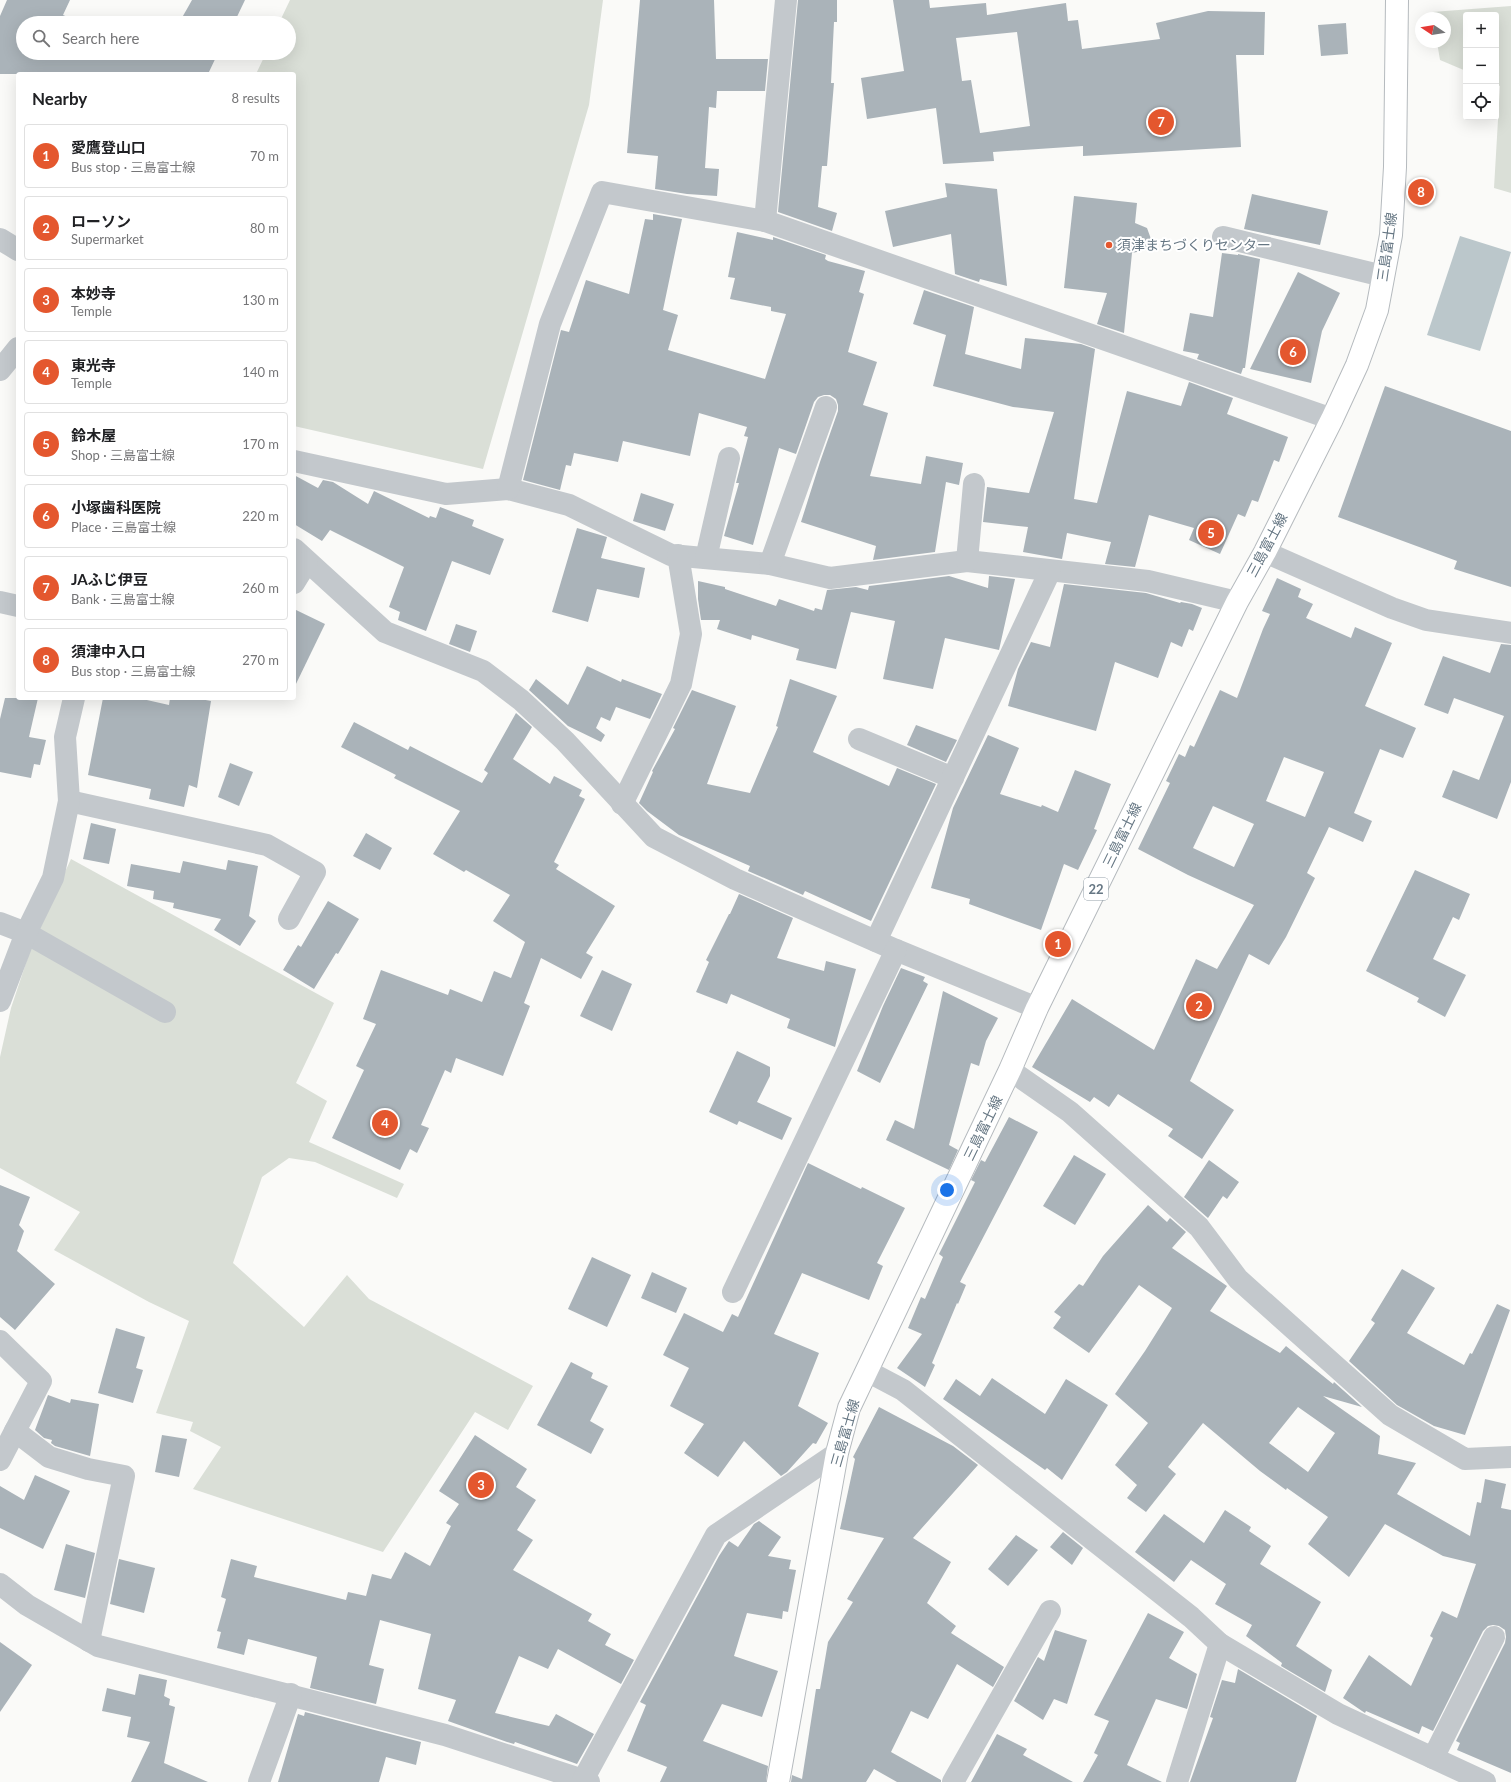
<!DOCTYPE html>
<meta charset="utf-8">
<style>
body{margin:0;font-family:Lato,"Noto Sans JP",sans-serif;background:#f6f6f6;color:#202124}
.controls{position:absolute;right:12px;top:12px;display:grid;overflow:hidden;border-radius:4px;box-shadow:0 4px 16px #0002}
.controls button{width:36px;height:36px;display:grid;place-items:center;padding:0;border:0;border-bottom:1px solid #e0e0e0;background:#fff;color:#202124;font:20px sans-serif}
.compass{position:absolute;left:1415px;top:12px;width:36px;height:36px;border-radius:50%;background:#fff;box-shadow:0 4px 16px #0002;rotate:282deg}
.you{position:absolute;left:947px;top:1190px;width:14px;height:14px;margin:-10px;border:3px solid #fff;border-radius:50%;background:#1a73e8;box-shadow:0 0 0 6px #1a73e833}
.badge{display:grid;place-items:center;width:26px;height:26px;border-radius:50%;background:#e4572e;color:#fff;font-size:13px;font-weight:700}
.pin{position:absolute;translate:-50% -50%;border:2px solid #fff;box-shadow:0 1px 4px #0006}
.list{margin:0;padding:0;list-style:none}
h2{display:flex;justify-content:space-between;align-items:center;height:52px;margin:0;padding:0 16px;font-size:17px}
h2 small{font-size:13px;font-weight:400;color:#757577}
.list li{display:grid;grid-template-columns:26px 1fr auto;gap:12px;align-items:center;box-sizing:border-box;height:64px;margin:0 8px 8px;padding:0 8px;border:1px solid #e0e0e0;border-radius:4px}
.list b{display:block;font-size:15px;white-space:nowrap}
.list p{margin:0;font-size:13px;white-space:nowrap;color:#757577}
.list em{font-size:13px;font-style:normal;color:#757577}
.icon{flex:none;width:22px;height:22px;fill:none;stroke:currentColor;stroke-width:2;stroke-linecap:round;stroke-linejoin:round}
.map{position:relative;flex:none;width:1511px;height:1782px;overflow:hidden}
.search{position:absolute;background:#fff;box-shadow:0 4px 16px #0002;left:16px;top:16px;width:280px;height:44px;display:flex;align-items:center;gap:10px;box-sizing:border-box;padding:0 14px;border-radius:22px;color:#757577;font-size:15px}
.panel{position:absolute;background:#fff;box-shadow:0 4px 16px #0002;left:16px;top:72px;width:280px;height:628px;border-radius:4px}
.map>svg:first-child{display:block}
.green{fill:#dadfd7}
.water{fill:#bbc7cb}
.building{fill:#aab3b9;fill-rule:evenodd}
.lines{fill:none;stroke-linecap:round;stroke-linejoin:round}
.major-casing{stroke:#b5babe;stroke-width:24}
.minor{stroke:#c3c8cc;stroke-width:22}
.major{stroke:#fff;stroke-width:22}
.poi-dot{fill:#e4572e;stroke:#fff;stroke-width:1.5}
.labels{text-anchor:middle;stroke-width:4;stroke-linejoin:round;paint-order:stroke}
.shield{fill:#fff;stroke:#939fa8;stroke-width:1}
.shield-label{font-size:13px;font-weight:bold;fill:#657683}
.poi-label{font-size:14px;fill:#657683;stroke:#fff;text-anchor:start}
.street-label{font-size:14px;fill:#657683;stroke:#fff}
</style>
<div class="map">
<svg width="1511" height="1782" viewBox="0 0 1511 1782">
<rect width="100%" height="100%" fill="#fafaf8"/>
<g class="green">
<path d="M290,0H603L589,105L483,469L294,426V74H256L266,53H289V23H279Z"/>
<path d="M1511,6V193L1494,188L1500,86L1496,84V15H1466V71L1440,60L1437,42H1445V18H1433L1432,12Z"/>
<path d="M71,859L334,1003L296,1083L327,1101L309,1142L404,1184L397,1198L315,1162L289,1158L262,1177L233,1263L304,1327L347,1275L369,1299L533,1386L508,1430L475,1412L383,1552L193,1489L221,1447L190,1431L193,1422L156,1413L189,1321L149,1302L54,1250L80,1212L0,1168V1057L11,1008L35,936Z"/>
</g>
<path class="water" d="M1460,236L1511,252L1480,351L1427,335Z"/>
<g class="building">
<path d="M7,0H70L63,15L81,23H23V53H218L208,74H0V16Z"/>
<path d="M192,0H245L234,23H179Z"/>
<path d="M640,0H714L716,59H768L765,91H717L716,108L709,107L705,168L719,169L717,196L687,194L655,189L658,156L627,153Z"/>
<path d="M798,0H837V22H834L831,83H834L827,166H822L818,207L837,213L832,231L778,212Z"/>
<path d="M893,0H929L930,8L986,3L987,15L1066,3L1068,21L1078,20L1082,49L1160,39L1156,23L1208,11L1265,12L1264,55H1236L1241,147L1083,156V146L993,152L994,161L943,164L936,108L867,119L861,78L904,71ZM1017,32L1030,126L980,133L971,80L962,81L956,38Z"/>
<path d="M1346,23L1348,54L1321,56L1318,25Z"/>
<path d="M945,183L997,189L1007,286L980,279L979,282L955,274L951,234L893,247L885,211L947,197Z"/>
<path d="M1252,194L1328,211L1320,245L1244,229Z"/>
<path d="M1074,196L1137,203L1135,223L1147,228L1151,239L1146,250L1132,253L1124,333L1097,324L1107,293L1064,288Z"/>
<path d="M653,214L682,219L663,310L678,315L668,350L765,379L786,314L771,311V307L730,299L735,278L728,277L737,232L773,240V237L826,255L825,259L828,261L865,271L859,292L864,294L848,352L877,362L863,405L888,413L870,476L921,484L926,456L963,463L959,485L946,482L935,552L873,560L876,546L801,522L820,462L838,411V405L836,399L830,395H824L818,397L814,402L796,454L779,448L753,545L724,536L739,483H736L748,437L744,436L747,427L699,413L690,456L623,441L618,462L574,453L571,466L566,465L560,490L523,480L561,330L569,332L586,280L629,294L645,219L653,220Z"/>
<path d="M1222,253L1238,255V254L1260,259L1245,368H1243L1241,374L1197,359L1199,354L1183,351L1190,313L1213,317Z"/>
<path d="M1298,272L1340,293L1322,331L1311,383L1250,369Z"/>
<path d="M924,290L974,307L965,354L1021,369L1025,338L1081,344L1095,349L1074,499L1097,503L1127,391L1181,406L1189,382L1233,398L1227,414L1288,437L1279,462L1274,460L1258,502L1252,500L1245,517L1238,514L1220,554L1189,540L1194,528L1149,515L1135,567L1105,564L1111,542L1067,533L1062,559L1023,552L1028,527L983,522L987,487L1029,493L1054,412L1013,407L933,386L946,335L913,324Z"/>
<path d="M1385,386L1511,431V587L1454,569L1457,561L1338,517Z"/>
<path d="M294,475L318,488L323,480L333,482L368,504L374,491L429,518L430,516L436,518L440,507L474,520L472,526L504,539L490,575L452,561L426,631L398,620L400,612L389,607L404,567L330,530L322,541L294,524Z"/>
<path d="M641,493L674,504L665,531L633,521Z"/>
<path d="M577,528L607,537L601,558L645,568L639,598L597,589L588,622L552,612Z"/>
<path d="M949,576L988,588L989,576L1015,579L999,650L945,638L933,689L883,679L895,621L851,612L836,669L796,660L799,649L752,635L751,640L717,629L720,620H701L698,599V581L725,587V589L776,606L779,599L814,611L815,608L822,610L827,590L856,587L868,590L869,586Z"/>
<path d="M1277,578L1301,589L1298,597L1313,604L1306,618L1351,638L1355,627L1392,643L1365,706L1416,728L1403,758L1380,749L1354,813L1372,821L1363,842L1329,827L1307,873L1315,878L1286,937L1269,965L1249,954L1190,1081L1234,1110L1202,1159L1168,1136L1173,1129L1118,1094L1109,1107L1094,1097L1090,1102L1032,1067L1072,999L1154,1050L1196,959L1217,969L1254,905L1188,875L1138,849L1170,783L1166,781L1179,754L1185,757L1190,745L1194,747L1220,690L1237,698L1263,629L1270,614L1262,611ZM1284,757L1324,772L1305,817L1266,801ZM1213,806L1254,824L1234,867L1193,848Z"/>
<path d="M1064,584L1146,593L1180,603L1181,602L1192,604L1202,608L1193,631L1189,629L1182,647L1171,642L1158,678L1115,662L1096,731L1008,706L1018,669L1031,642L1050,647Z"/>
<path d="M294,609L325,624L294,688Z"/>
<path d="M456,624L477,631L470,652L449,644Z"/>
<path d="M1501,644L1511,645V782L1497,819L1442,797L1453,770L1479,780L1504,716L1454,698L1448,714L1424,705L1443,656L1490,673Z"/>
<path d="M587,666L621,682L622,679L662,694L650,719L616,707L610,721L601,717L596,728L605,735L601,742L568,726L529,690L536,679L568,705Z"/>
<path d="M790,679L837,696L813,752L889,786L897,768L936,784L871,921L805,891L803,895L748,871L750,866L679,835L647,811L639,803L653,772L652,771L675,729L673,728L692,690L736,706L707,784L750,793L778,727L776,726Z"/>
<path d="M5,698H38L29,737L46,740L40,765L34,764L31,778L0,772V719Z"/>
<path d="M103,698H138L169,705L170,698H195L211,701L197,788L189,785L184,807L149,799L151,789L88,775Z"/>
<path d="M516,713L532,727L513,759L550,784L554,776L582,790L579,796L585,799L554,862L559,865L556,869L615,906L586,953L593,957L581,979L541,958L524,1003L530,1006L503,1076L456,1058L451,1073L445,1070L421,1125L429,1128L417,1153L410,1149L400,1170L332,1138L364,1070L356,1066L376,1024L363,1019L381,970L448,995L450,989L482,1002L494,971L511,978L525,942L493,921L510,895L466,870L464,872L433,854L460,811L394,778L396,775L341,747L354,722L408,750L410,746L482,783L488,773L484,770Z"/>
<path d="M916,725L957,740L946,762L907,745Z"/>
<path d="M988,735L1019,748L1000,794L1041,807L1042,805L1058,812L1075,770L1111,784L1094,829L1097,830L1078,870L1064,864L1041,930L969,904L970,899L931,888L953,808Z"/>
<path d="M230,763L253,772L239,806L218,797Z"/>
<path d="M91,823L116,829L109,864L83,859Z"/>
<path d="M366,833L392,848L380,870L353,856Z"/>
<path d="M228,860L258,866L249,916L256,921L240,946L214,930L221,919L173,908L174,903L153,899L154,891L127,886L131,864L180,873L183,861L226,870Z"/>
<path d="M1415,870L1470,894L1459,920L1453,917L1433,959L1466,975L1445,1017L1417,1002L1419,998L1366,971Z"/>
<path d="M739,894L793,918L777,958L824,971L826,961L856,969L835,1047L787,1028L790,1019L731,994L727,1004L696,992L709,962L706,960L729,914H730Z"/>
<path d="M328,901L359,919L338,954L336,953L314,989L283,970L298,945L301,947Z"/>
<path d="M901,968L925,977L923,981L928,984L880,1083L857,1071L883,1006Z"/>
<path d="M602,970L632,984L612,1031L580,1016Z"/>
<path d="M943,991L998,1018L986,1041L979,1066L971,1063L949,1145L958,1150L949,1170L886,1140L895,1120L914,1129Z"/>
<path d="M737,1051L770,1067V1076L757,1102L792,1118L782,1140L739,1121L737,1125L709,1112Z"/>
<path d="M1009,1117L1038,1132L960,1282L966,1285L958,1304L957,1303L932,1363L935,1365L925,1387L897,1368L922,1334L908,1328L921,1297L925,1299L943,1257L939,1254L975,1182L971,1180L981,1160L985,1162Z"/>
<path d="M1074,1155L1106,1174L1075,1225L1043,1206Z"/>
<path d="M1209,1160L1239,1182L1227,1199L1223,1196L1208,1218L1184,1197Z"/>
<path d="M808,1163L861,1189L862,1187L905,1208L877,1263L883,1266L869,1300L802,1273L774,1334L819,1353L798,1406L828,1423L816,1444L813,1443L787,1472L781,1476L744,1441L718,1477L684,1453L704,1424L670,1406L689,1368L663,1355L684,1313L723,1332L732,1314L738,1317Z"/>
<path d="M0,1185L30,1197L19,1225L24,1231L17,1251L55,1284L15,1330L0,1317Z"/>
<path d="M1148,1205L1167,1222L1170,1218L1186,1232L1172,1248L1227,1286L1210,1311L1280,1353L1286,1346L1333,1384L1334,1382L1362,1407L1323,1396L1380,1436L1378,1454L1416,1463L1397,1494L1470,1536L1477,1502L1481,1503L1485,1479L1506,1484L1501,1508L1511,1510V1773L1457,1750L1460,1743L1456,1741L1505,1643L1506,1637L1505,1630L1499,1626L1493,1625L1488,1626L1483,1631L1433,1731L1422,1726L1419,1734L1366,1711L1365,1713L1362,1711L1343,1698L1369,1655L1411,1686L1433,1638L1430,1636L1442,1611L1457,1618L1476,1564L1443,1556L1385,1524L1349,1577L1308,1544L1328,1517L1287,1488L1286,1490L1260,1471L1203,1423L1168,1467L1176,1474L1146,1512L1127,1498L1137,1485L1115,1465L1148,1423L1115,1394L1145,1351L1172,1308L1139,1285L1089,1353L1053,1328L1061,1317L1054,1312L1079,1284L1083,1286L1103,1256ZM1298,1407L1335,1433L1308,1472L1269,1443Z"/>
<path d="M592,1257L631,1275L607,1327L568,1309Z"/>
<path d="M1402,1269L1435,1288L1407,1333L1464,1365L1470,1353L1472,1354L1497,1304L1510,1310L1465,1435L1434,1426L1397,1405L1349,1361L1375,1323L1371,1320Z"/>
<path d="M652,1272L687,1288L676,1313L641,1298Z"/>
<path d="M116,1328L145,1337L136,1368L143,1370L133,1403L98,1393Z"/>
<path d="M571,1362L593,1373L591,1378L608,1386L590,1421L604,1429L591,1454L537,1425Z"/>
<path d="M992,1378L1045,1414L1066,1379L1108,1405L1062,1480L1047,1468L1045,1470L943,1399L956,1379L980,1396Z"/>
<path d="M48,1395L70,1403L71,1399L99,1404L90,1456L55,1446L51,1443L52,1440L44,1438L35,1430Z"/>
<path d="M879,1407L953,1446L978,1465L913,1538L951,1562L927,1603L956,1626L951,1633L1004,1667L993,1687L957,1664L928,1719L911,1711L891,1752L941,1780V1782H897L874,1769L866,1782H791L792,1775L802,1779L816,1689H820L828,1642L853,1602L847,1599L884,1538L840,1529L855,1459L853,1457Z"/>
<path d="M162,1435L187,1439L179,1477L155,1472Z"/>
<path d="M475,1435L527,1469L516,1487L536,1500L517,1530L533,1540L513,1570L592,1614L588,1621L611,1634L605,1645L634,1660L621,1684L558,1649L548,1669L519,1656L495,1713L549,1726L556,1714L594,1734L577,1764L515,1742L514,1744L507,1742L448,1721L456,1700L418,1689L431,1634L380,1620L369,1665L384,1669L376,1704L310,1688L317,1657L248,1639L244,1655L217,1648L221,1632L217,1631L226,1599L221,1597L231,1559L257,1566L254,1577L346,1600L348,1592L366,1596L372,1574L391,1579L405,1552L430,1566L451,1526L446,1523L459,1504L439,1491Z"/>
<path d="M35,1475L70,1491L43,1549L0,1528V1486L24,1500Z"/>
<path d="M1225,1510L1251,1527L1249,1531L1271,1546L1260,1564L1321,1602L1296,1646L1332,1670L1325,1692L1281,1666L1282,1663L1246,1636L1252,1625L1215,1604L1226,1584L1191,1560L1174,1582L1135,1552L1164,1514L1204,1543Z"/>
<path d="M759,1521L781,1537L768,1556L791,1560L789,1569L796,1570L788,1612L783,1611L782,1619L747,1613L734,1656L778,1671L762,1717L722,1704L703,1741L768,1766L766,1782H660L667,1767L627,1751L646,1705L640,1702L719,1556L729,1541L738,1547L754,1524Z"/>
<path d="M1063,1532L1083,1548L1072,1565L1050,1547Z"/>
<path d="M1016,1535L1038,1550L1008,1586L988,1569Z"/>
<path d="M66,1544L95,1553L85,1598L54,1590Z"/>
<path d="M119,1559L155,1568L144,1613L110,1604Z"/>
<path d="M1148,1613L1184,1632L1169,1658L1197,1674L1187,1709L1156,1699L1127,1765L1162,1782H1083L1098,1755L1094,1753L1109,1721L1094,1715Z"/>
<path d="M1055,1630L1087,1640L1067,1704L1054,1699L1043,1720L1014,1701L1038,1657L1044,1661Z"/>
<path d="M0,1642L32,1665L0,1712Z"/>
<path d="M1238,1669L1317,1716L1296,1782H1190L1213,1718L1210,1717L1222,1680L1235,1683Z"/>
<path d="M139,1674L167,1680L164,1696L170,1699L169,1705L175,1707L164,1763L208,1782H131L150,1742L127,1737L131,1717L102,1711L107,1688L135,1695Z"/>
<path d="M305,1712L421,1742L416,1765L386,1757L379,1782H278L298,1714L304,1716Z"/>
<path d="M997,1734L1027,1749L1023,1755L1073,1782H971Z"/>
</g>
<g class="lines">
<g class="major-casing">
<path id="major" d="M778,1782L837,1453L849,1408L1010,1070L1037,1008L1237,602L1265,552L1332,419L1357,365L1377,310L1391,235L1395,167L1397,0"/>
</g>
<g class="minor">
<path d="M765,221L786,0"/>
<path d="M1223,237L1383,276"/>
<path d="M0,239L18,250"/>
<path d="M0,370L18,348"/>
<path d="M294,461L446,494L508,489L569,505L671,555L770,564L830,578L967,561L1148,581L1237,602"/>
<path d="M508,489L550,324L602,192L765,221L1332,419"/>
<path d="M294,549L385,632L483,671L521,700L565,741L654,837L735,879L896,950L1037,1008"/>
<path d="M1265,552L1392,608L1426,620L1511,633"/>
<path d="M706,558L729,458"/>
<path d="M967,561L974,484"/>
<path d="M770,564L826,407"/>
<path d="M294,583L307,562"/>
<path d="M0,602L18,606"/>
<path d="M859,739L953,778"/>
<path d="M69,801L267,845L315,872L289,919"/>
<path d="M622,804L681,684L691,634L678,555"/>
<path d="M0,923L26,933L165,1012"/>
<path d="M876,941L1050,571"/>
<path d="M0,1001L26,933L53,878L69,801L65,737L74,698"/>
<path d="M1010,1070L1070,1112L1199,1227L1238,1279L1390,1415L1465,1459L1511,1457"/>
<path d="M733,1292L896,950"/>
<path d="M0,1341L41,1381L0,1460"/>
<path d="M867,1371L903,1390L1191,1617L1220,1644L1338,1714L1485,1782"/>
<path d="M15,1431L49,1457L88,1469L124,1476L89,1641"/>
<path d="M0,1584L27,1605L98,1646L445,1735L589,1782"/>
<path d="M1433,1758L1494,1637"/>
<path d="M583,1780L716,1535L837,1453"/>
<path d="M259,1782L291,1694"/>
<path d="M953,1782L1050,1611"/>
<path d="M1177,1782L1220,1644"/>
</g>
<use href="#major" class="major"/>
</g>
<circle class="poi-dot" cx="1109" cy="245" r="4"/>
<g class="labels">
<rect class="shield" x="1084" y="878" width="24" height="22" rx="3"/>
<g class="shield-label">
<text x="1096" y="894">22</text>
</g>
<g class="poi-label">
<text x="1117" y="250">須津まちづくりセンター</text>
</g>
<g class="street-label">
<text transform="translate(1387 247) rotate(-82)" y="5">三島富士線</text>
<text transform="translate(1267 545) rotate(-62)" y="5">三島富士線</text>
<text transform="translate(1122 835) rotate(-64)" y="5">三島富士線</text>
<text transform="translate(983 1128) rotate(-64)" y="5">三島富士線</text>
<text transform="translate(845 1433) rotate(-74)" y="5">三島富士線</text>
</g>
</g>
</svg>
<div class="controls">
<button>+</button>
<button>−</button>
<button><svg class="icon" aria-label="locate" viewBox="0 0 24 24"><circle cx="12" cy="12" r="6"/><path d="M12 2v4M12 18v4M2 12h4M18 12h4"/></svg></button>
</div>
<svg class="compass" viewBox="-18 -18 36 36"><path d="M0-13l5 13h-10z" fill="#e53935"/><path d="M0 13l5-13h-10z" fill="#757577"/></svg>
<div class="you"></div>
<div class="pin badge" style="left:1058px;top:944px">1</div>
<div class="pin badge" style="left:1199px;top:1006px">2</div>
<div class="pin badge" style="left:481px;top:1485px">3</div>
<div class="pin badge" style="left:385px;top:1123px">4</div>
<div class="pin badge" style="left:1211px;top:533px">5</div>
<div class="pin badge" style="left:1293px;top:352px">6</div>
<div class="pin badge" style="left:1161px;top:122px">7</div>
<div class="pin badge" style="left:1421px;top:192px">8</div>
<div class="search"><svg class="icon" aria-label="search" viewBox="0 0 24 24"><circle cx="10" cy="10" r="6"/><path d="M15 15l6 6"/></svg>Search here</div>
<section class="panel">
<h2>Nearby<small>8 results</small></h2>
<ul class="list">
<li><span class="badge">1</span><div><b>愛鷹登山口</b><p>Bus stop · 三島富士線</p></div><em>70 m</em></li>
<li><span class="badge">2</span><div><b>ローソン</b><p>Supermarket</p></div><em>80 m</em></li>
<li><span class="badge">3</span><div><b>本妙寺</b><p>Temple</p></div><em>130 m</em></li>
<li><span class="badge">4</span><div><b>東光寺</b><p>Temple</p></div><em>140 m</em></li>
<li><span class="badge">5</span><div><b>鈴木屋</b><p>Shop · 三島富士線</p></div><em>170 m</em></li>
<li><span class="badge">6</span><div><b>小塚歯科医院</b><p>Place · 三島富士線</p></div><em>220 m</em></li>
<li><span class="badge">7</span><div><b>JAふじ伊豆</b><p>Bank · 三島富士線</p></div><em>260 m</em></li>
<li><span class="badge">8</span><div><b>須津中入口</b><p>Bus stop · 三島富士線</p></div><em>270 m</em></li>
</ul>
</section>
</div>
